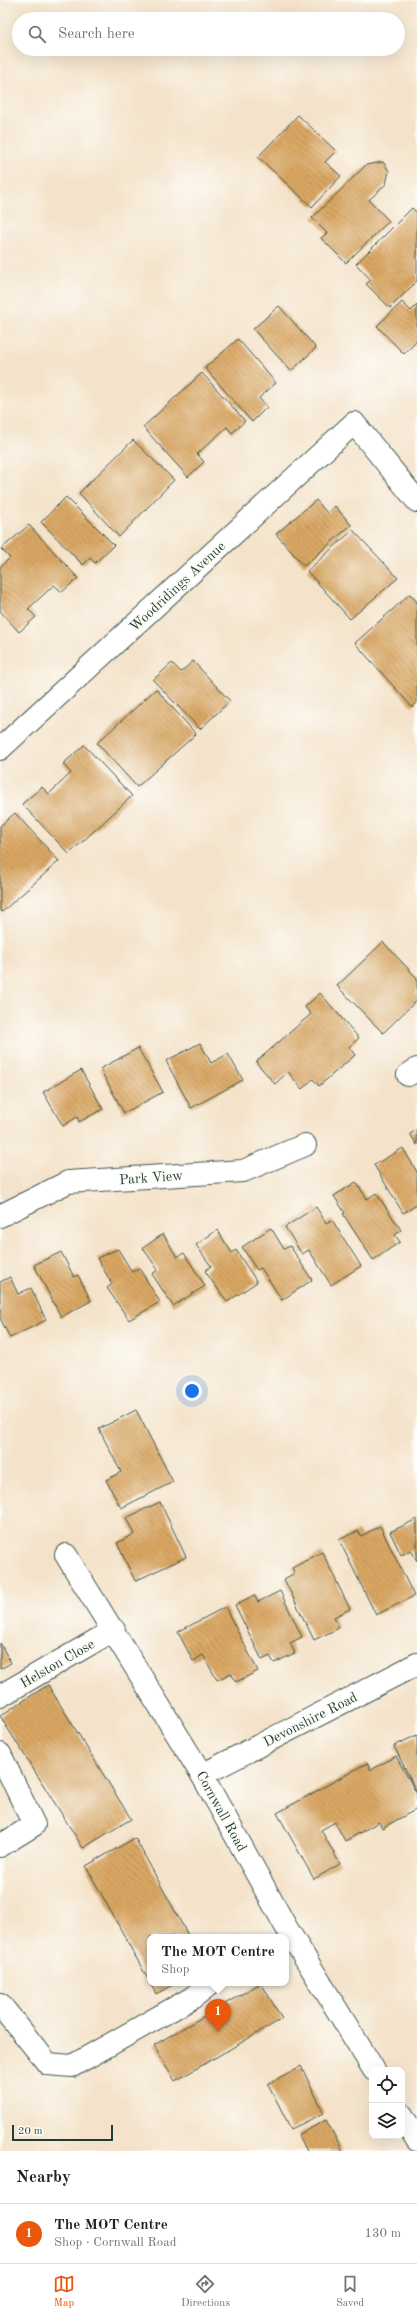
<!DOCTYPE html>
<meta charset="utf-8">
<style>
body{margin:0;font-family:"Old Standard TT",serif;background:#f6f6f6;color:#222}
.controls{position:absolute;right:12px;bottom:12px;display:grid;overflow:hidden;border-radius:8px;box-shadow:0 4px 16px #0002}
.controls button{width:36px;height:36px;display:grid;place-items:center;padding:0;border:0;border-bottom:1px solid #e0e0e0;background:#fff;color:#222;font:20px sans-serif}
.scale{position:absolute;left:12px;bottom:10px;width:101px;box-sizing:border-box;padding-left:4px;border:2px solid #1f3d34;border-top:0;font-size:11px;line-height:14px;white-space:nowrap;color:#1f3d34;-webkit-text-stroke:3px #fdfcf7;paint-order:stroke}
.you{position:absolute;left:192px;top:1391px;width:14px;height:14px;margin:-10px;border:3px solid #fff;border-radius:50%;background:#1a73e8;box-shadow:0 0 0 6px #1a73e833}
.badge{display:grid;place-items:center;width:26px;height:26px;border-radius:50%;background:#ea580c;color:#fff;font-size:13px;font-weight:700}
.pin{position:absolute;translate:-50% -33px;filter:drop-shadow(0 1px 2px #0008)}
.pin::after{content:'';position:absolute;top:21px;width:14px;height:12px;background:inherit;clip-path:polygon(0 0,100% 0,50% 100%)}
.popup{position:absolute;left:147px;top:1934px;width:142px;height:52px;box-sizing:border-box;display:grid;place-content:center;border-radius:8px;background:#fff;filter:drop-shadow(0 1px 3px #0005);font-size:13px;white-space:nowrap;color:#767676}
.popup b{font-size:15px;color:#222}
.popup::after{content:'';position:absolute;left:50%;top:100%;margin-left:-8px;border:8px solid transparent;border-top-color:#fff}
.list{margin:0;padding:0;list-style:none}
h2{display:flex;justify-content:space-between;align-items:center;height:52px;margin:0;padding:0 16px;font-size:17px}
h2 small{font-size:13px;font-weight:400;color:#767676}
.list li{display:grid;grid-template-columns:26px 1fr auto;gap:12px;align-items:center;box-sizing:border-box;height:60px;padding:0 16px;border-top:1px solid #e0e0e0}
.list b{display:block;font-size:15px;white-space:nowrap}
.list p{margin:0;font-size:13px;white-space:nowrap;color:#767676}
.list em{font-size:13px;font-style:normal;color:#767676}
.icon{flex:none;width:22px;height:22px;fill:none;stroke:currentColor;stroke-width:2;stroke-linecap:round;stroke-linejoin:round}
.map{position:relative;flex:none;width:417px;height:2151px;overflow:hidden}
.search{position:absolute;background:#fff;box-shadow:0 4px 16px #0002;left:12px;right:12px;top:12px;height:44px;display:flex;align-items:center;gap:10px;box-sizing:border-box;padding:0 14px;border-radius:22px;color:#767676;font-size:15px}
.sheet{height:112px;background:#fff}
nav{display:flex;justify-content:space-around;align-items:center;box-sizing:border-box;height:56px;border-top:1px solid #e0e0e0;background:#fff;font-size:11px;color:#767676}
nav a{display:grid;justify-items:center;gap:2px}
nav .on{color:#ea580c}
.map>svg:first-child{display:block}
.building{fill:url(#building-back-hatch)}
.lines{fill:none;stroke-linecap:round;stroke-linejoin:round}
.minor-casing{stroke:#3f564a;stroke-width:24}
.minor{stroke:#fff;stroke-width:22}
.labels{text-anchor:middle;stroke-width:4;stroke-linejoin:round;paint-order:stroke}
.street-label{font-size:14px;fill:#1f3d34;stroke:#fdfcf7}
</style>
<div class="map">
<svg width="417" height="2151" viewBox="0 0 417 2151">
<defs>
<pattern id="building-back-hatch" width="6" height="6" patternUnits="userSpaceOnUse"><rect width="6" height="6" fill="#daa764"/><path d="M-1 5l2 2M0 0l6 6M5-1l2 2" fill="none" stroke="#b08953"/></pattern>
</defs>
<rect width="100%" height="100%" fill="#fdfcf7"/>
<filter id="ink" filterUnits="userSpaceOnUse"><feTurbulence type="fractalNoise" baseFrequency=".025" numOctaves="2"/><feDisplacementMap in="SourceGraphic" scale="8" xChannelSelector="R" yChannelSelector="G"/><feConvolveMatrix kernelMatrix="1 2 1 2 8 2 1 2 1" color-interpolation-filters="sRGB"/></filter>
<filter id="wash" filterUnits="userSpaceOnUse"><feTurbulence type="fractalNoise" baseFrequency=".012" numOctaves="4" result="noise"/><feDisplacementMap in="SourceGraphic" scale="16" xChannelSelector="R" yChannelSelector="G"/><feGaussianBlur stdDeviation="0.9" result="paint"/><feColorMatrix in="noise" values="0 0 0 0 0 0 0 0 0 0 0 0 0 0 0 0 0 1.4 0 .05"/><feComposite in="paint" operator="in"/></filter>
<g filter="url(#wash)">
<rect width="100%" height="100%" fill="#f4e3ca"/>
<g id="blocks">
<g class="building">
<path d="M298,115L336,151L325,162L341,176L312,207L258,157Z"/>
<path d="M383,162L389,171L386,184L369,200L389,221L346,263L321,238L327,233L312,218L366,165Z"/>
<path d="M412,208L417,213V281L390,308L366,284L371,280L356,264Z"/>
<path d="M402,302L411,311L417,305V341L404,354L377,326Z"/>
<path d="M279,306L316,348L291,371L253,329Z"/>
<path d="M238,339L276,383L259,398L267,407L252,422L205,368Z"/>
<path d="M202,373L245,421L232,433L227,427L197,454L204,462L188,477L143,427Z"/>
<path d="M133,440L174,480L119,537L79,493Z"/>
<path d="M66,497L114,545L95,563L90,558L83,565L41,522Z"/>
<path d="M316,500L327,513L335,506L351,525L304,566L276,534Z"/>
<path d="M29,525L78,578L62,592L54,585L28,609L36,617L19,632L0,611V567L10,558L1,549Z"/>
<path d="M353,530L398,578L350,619L307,571Z"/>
<path d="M410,594L417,602V703L412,707L355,643Z"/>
<path d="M193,661L230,701L200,729L153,680L172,663L181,672Z"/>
<path d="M156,689L196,734L137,787L97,743Z"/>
<path d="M84,745L132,796L69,854L22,804L42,787L49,794L71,773L63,764Z"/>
<path d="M15,813L59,861L2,912L0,910V826Z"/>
<path d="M383,942L417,978V1000L383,1033L337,986Z"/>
<path d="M320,993L359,1038L349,1047L355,1055L319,1086L313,1079L302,1089L288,1072L275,1084L256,1062L311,1014L305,1007Z"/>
<path d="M200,1043L211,1063L228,1054L243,1080L191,1108L166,1061Z"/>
<path d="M138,1048L163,1092L124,1113L100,1069Z"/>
<path d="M81,1070L103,1109L79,1122L77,1117L63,1126L43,1092Z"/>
<path d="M417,1130V1145L410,1134Z"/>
<path d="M403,1148L417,1172V1205L403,1213L374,1165Z"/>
<path d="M356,1182L367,1199L376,1193L401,1230L395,1235L400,1242L373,1260L343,1214L345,1213L334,1196Z"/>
<path d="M316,1207L326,1223L332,1220L361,1266L331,1285L309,1250L302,1254L285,1227Z"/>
<path d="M271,1228L284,1249L290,1246L312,1280L282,1300L261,1268L257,1270L242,1247Z"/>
<path d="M217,1230L232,1253L236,1250L257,1282L227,1302L205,1271L211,1266L196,1245Z"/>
<path d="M163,1234L177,1257L184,1253L205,1286L173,1306L152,1274L158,1270L143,1248Z"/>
<path d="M118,1249L132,1272L139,1268L160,1302L129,1320L107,1288L112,1284L97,1258Z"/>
<path d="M61,1252L74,1277L78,1275L91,1301L61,1317L34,1265Z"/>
<path d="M10,1277L18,1294L31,1288L46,1320L10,1338L0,1318V1282Z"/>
<path d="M136,1410L173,1482L121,1508L106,1480L121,1472L99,1429Z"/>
<path d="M160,1502L186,1557L135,1581L117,1543L134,1534L126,1518Z"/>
<path d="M417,1519V1561L411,1550L401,1555L390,1532Z"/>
<path d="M380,1526L414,1596L376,1615L339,1540L358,1531L361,1536Z"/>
<path d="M322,1552L350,1609L334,1617L339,1628L314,1640L284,1579L295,1573L292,1568Z"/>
<path d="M280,1591L302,1637L290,1643L295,1653L274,1663L270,1656L262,1660L235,1605L254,1595L258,1602Z"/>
<path d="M225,1607L258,1671L236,1682L231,1673L217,1680L203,1655L193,1661L178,1632Z"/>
<path d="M0,1643L11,1663L0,1669Z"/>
<path d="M48,1685L131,1819L83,1848L0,1716Z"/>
<path d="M417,1735V1793L394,1746Z"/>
<path d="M396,1756L417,1794V1809L382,1828L379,1822L345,1841L335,1822L321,1830L340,1864L314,1879L277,1813L367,1763L371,1770Z"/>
<path d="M135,1838L189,1937H150V1983H176L156,1994L86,1866Z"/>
<path d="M261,1983L282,2019L175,2081L154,2045Z"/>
<path d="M301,2066L324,2113L291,2129L268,2084Z"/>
<path d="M326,2120L343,2151H307L298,2135Z"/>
</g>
</g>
</g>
<g filter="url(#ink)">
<use href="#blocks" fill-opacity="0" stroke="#3f564a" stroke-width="1"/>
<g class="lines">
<g class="minor-casing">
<g id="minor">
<path d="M0,749L354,423L417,501"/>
<path d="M408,1075L417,1069"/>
<path d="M0,1216L68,1182L243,1171L305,1145"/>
<path d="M66,1555L202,1775L286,1927L374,2070"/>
<path d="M0,1696L114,1630"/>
<path d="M0,1754L34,1825L0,1846"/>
<path d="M202,1775L417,1664"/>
<path d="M0,2004L48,2064L72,2066L192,1998L211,1983"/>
<path d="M402,2115L417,2140"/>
</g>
</g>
<use href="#minor" class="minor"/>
</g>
</g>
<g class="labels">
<g class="street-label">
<text transform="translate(177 586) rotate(-43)" y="5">Woodridings Avenue</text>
<text transform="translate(151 1177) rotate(-4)" y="5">Park View</text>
<text transform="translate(57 1663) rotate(-30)" y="5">Helston Close</text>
<text transform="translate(310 1719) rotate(-27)" y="5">Devonshire Road</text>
<text transform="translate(222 1811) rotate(61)" y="5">Cornwall Road</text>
</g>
</g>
</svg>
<div class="controls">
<button><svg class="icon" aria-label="locate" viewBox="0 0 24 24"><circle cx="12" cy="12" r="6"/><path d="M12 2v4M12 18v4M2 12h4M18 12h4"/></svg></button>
<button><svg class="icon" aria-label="layers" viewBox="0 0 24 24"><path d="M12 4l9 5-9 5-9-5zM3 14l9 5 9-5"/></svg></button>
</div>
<div class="scale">20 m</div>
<div class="you"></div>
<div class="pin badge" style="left:218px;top:2032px">1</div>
<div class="popup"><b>The MOT Centre</b>Shop</div>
<div class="search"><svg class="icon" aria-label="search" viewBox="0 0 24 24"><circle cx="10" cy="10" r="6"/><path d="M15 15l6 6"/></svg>Search here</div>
</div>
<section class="sheet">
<h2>Nearby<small></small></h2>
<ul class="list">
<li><span class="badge">1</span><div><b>The MOT Centre</b><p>Shop · Cornwall Road</p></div><em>130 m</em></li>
</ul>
</section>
<nav>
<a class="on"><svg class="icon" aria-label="map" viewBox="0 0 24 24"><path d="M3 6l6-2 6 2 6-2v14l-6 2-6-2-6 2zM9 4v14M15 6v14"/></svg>Map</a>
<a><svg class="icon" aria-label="directions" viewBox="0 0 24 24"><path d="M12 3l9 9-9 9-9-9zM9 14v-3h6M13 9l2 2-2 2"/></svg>Directions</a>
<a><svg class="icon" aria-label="saved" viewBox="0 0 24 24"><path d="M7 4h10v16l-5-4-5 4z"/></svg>Saved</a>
</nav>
